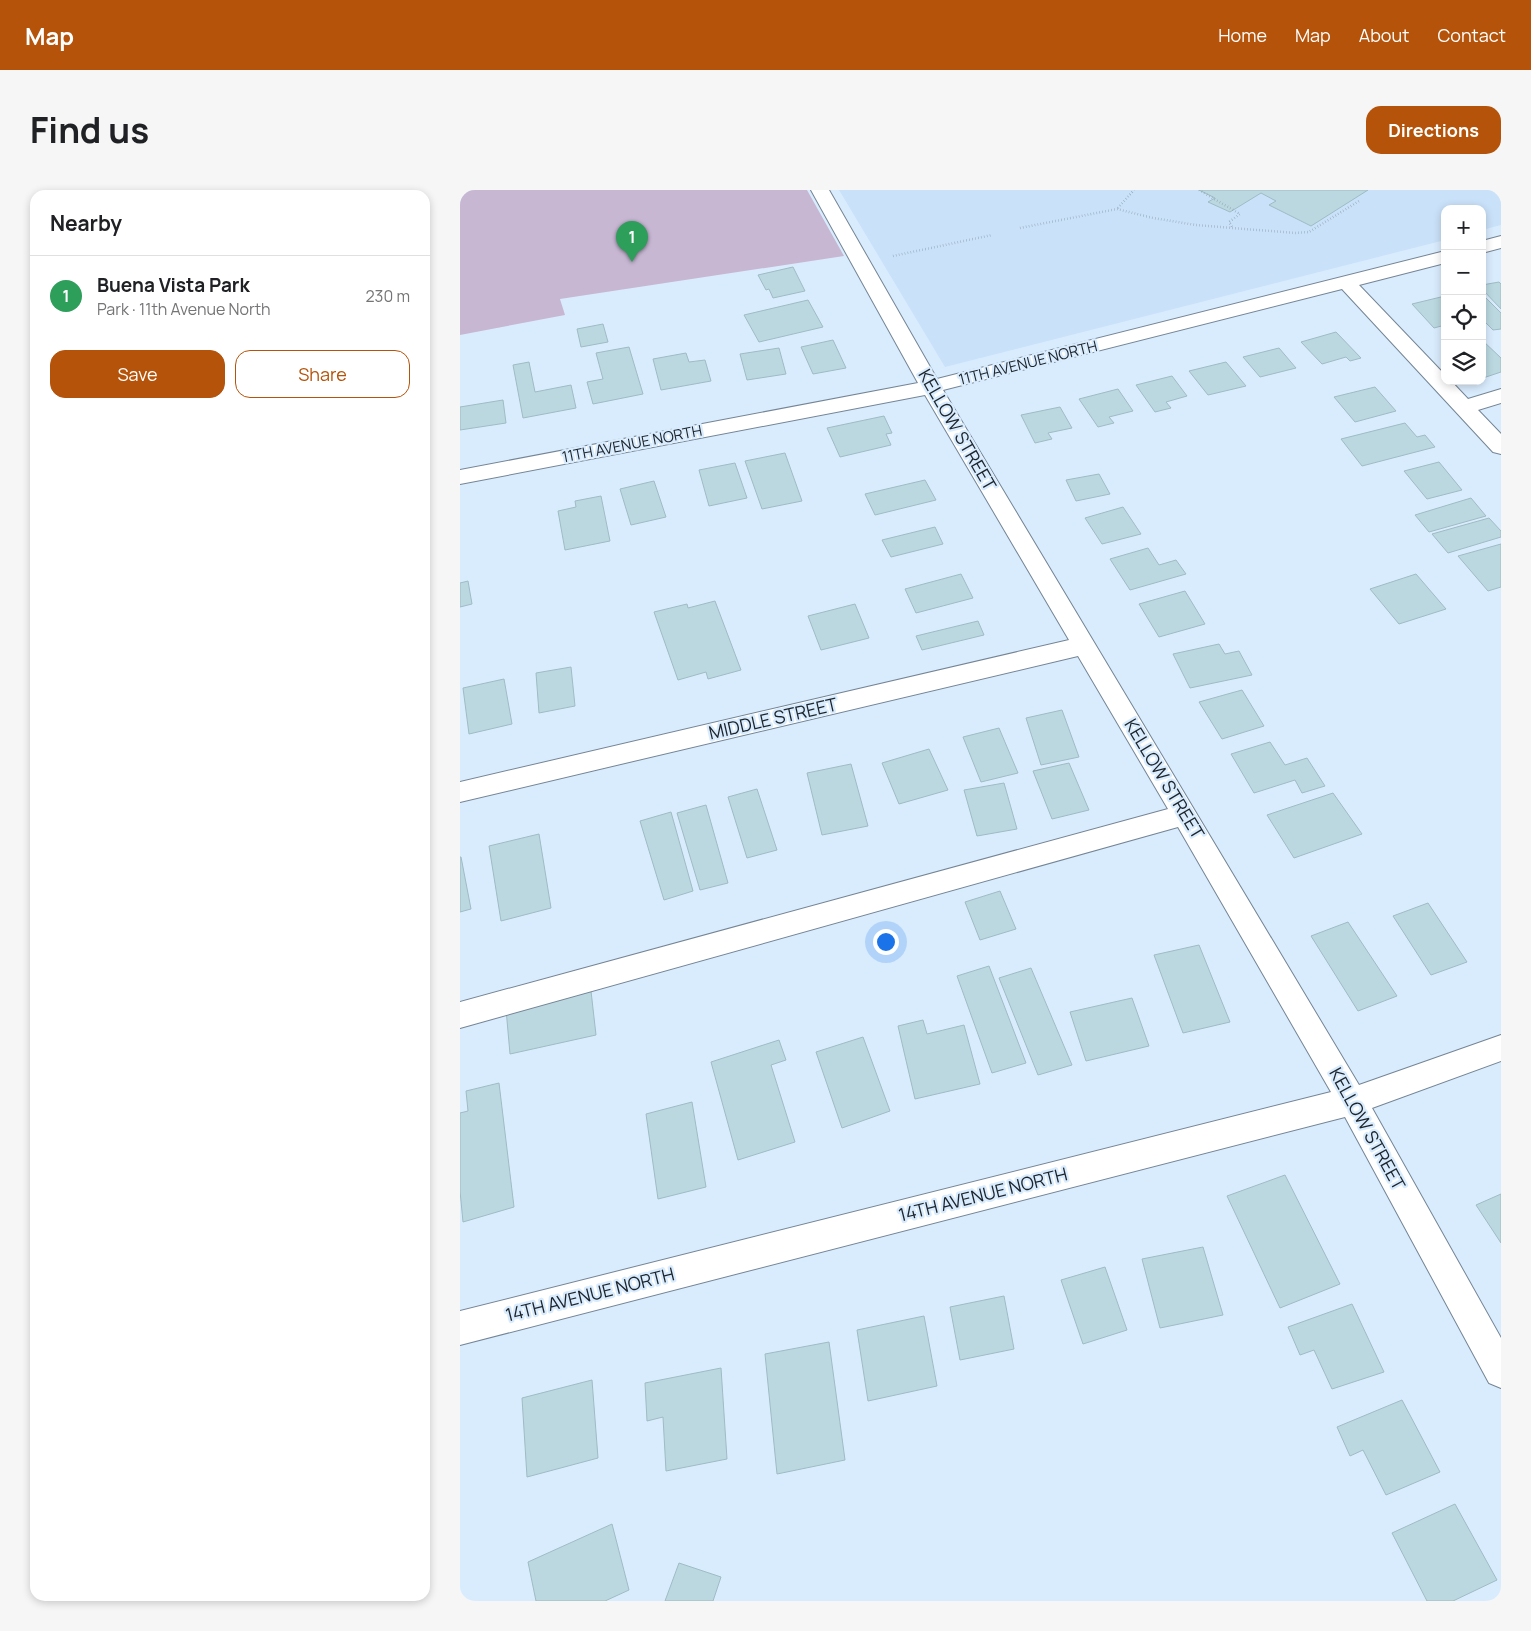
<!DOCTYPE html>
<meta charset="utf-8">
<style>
body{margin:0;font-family:Manrope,sans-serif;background:#f6f6f6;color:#202124}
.controls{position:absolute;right:15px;top:15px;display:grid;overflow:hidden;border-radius:10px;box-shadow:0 2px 8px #0003}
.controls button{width:45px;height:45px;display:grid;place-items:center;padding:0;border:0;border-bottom:1px solid #e0e0e0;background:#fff;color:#202124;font:25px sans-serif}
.you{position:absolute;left:425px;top:751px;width:18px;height:18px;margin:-12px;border:4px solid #fff;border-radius:50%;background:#1a73e8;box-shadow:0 0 0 8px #1a73e833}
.badge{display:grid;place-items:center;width:32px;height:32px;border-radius:50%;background:#b45309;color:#fff;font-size:16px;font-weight:700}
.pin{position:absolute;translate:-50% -41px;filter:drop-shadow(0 1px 2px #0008)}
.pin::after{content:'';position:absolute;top:26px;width:18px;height:15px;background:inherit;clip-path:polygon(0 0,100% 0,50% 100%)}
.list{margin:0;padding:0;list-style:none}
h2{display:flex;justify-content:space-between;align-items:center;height:65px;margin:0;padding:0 20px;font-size:21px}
h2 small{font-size:16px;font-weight:400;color:#757577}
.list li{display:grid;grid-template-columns:32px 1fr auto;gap:15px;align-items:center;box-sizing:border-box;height:80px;padding:0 20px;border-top:1px solid #e0e0e0}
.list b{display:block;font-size:19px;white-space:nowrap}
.list p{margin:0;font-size:16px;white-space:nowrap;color:#757577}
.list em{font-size:16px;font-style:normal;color:#757577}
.actions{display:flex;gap:10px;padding:15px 20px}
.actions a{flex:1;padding:11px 0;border:1px solid #b45309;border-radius:15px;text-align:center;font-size:18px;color:#b45309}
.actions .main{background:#b45309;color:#fff}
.icon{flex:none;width:28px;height:28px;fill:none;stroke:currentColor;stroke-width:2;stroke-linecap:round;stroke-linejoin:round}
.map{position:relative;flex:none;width:1041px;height:1411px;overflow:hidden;border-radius:15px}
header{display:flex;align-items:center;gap:30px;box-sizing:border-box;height:70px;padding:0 25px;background:#b45309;color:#fff}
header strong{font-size:24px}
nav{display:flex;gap:28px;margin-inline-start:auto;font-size:18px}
.intro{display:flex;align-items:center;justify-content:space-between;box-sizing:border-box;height:120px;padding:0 30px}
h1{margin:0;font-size:35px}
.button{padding:12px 22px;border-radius:15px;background:#b45309;color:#fff;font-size:18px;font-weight:700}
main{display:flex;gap:30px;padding:0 30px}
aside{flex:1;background:#fff;border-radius:15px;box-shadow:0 2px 8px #0003}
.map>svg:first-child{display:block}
.built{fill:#c9e1f9}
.green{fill:#c7b7d3}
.building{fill:#bbd8e0;stroke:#9fbbc3}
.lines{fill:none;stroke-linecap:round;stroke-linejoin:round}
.minor-casing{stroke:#748595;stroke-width:2}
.path{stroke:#91a0ae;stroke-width:2.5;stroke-dasharray:0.5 2.5;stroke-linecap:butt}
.minor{fill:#fff;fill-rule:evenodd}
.labels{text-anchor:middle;stroke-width:4.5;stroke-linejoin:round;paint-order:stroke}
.far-street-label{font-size:15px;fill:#1c232a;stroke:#d9ecfe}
.street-label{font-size:18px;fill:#1c232a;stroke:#d9ecfe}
</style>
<header>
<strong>Map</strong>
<nav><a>Home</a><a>Map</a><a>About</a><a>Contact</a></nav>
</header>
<div class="intro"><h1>Find us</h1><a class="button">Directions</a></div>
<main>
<aside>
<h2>Nearby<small></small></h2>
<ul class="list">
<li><span class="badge" style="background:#2e9e5b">1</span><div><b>Buena Vista Park</b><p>Park · 11th Avenue North</p></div><em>230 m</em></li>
</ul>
<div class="actions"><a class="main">Save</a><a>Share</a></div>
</aside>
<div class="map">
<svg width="1041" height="1411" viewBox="0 0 1041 1411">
<rect width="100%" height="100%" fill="#d9ecfe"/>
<path class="built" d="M379,0H1041V35L1022,40V19H985V50L485,177Z"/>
<path class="green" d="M0,0H347L384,66L100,109L105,125L0,145Z"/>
<g class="building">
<path d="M739,0H908L851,36L809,15L816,11L801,3L770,22L748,12L755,8Z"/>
<path d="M333,77L345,101L313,108L309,99L306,100L298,85Z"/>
<path d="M1039,92L1041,94V119L1022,99V95Z"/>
<path d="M1022,104L1041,123V139L1033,140L1022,129Z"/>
<path d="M985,106V135L974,138L952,114Z"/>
<path d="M348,110L363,137L299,152L284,125Z"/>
<path d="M143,134L148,152L121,157L117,139Z"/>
<path d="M876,142L901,168L890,171L886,167L862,174L841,152Z"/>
<path d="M373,150L386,178L353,184L341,157Z"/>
<path d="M1022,150L1041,168V182L1023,188Z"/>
<path d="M169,157L183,204L133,214L127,192L143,189L136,163Z"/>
<path d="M319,158L326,184L287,190L280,164Z"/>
<path d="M819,158L836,178L800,187L783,167Z"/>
<path d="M226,163L229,172L245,170L251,191L201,200L193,169Z"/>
<path d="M69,172L75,202L111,195L116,218L63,228L53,175Z"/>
<path d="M766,172L786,196L748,205L729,181Z"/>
<path d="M712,186L727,206L706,212L711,218L695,222L676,195Z"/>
<path d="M915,197L936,221L895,232L874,207Z"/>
<path d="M658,199L673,221L649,227L654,233L638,237L619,209Z"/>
<path d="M43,210L46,233L0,240V217Z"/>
<path d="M600,217L612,238L588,243L592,249L575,253L561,225Z"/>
<path d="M424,226L432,243L426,244L431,255L380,267L367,238Z"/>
<path d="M945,233L957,247L965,245L975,257L902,276L881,249Z"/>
<path d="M325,263L342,311L302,319L285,271Z"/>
<path d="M979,272L1002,300L967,309L944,281Z"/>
<path d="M275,273L287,308L249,316L239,280Z"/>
<path d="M639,284L650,304L616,311L606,290Z"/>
<path d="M465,290L476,310L415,325L405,304Z"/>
<path d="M194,291L206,327L171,335L160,299Z"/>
<path d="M141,306L150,351L105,360L98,321L116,317L115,311Z"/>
<path d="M1011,308L1026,326L969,342L955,325Z"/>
<path d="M663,317L681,344L642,354L625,328Z"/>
<path d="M1029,328L1041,341V347L988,363L972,344Z"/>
<path d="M475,337L483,354L431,367L422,350Z"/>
<path d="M1041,354V397L1028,401L998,366Z"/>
<path d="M688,358L699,375L716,370L726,384L670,400L650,369Z"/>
<path d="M501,384L513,408L456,423L445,399Z"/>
<path d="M956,384L986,419L939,434L910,399Z"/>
<path d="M8,391L12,414L0,417V393Z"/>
<path d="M725,401L745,434L699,447L679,414Z"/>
<path d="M255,411L281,480L248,489L246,482L218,490L194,422L227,414L228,418Z"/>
<path d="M395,414L409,448L361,460L348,426Z"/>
<path d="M518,431L524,445L462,460L456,446Z"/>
<path d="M759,454L765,464L779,461L792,485L730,498L713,464Z"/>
<path d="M111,477L115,516L79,523L76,483Z"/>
<path d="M44,489L52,534L9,544L3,498Z"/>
<path d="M782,500L804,536L762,549L739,512Z"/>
<path d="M602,520L619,567L581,575L566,528Z"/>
<path d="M539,538L558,583L521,592L503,547Z"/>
<path d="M810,552L825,575L847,568L865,596L842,603L835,590L794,603L771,564Z"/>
<path d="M469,559L488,600L439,614L422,573Z"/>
<path d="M609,573L629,620L592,629L573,581Z"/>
<path d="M391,574L408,636L362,645L347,583Z"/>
<path d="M544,593L557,639L517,646L504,600Z"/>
<path d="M297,599L317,660L287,668L268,607Z"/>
<path d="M873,603L902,644L834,668L807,625Z"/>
<path d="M246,615L268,693L240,700L217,623Z"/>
<path d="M211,622L233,701L204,710L180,631Z"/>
<path d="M79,644L91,718L41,731L29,656Z"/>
<path d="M1,667L11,719L0,722V667Z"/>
<path d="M540,701L556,739L520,750L505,712Z"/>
<path d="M968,713L1007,772L971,785L933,726Z"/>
<path d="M888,732L937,806L898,821L851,746Z"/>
<path d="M739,755L770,832L723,843L694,765Z"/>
<path d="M529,776L566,873L532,883L497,786Z"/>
<path d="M571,778L612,875L578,885L539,788Z"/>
<path d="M131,801L136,845L50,864L46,819Z"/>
<path d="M672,808L689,856L626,871L610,822Z"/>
<path d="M463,830L467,844L504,835L520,894L455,909L438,836Z"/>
<path d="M403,847L430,921L382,938L356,862Z"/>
<path d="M319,850L326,870L311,875L335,952L278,970L251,872Z"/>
<path d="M39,893L54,1017L3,1032L0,1001V923L8,921L6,901Z"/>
<path d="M232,912L246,997L198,1009L186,924Z"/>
<path d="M825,985L880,1094L820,1118L767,1006Z"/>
<path d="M1041,1004V1053L1016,1015Z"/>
<path d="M743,1057L763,1125L700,1138L682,1069Z"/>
<path d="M645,1077L667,1140L623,1154L601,1090Z"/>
<path d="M544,1106L554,1159L500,1170L490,1117Z"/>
<path d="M892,1114L924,1182L872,1199L854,1160L840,1165L828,1137Z"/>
<path d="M464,1126L477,1196L408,1211L397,1140Z"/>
<path d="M369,1152L385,1270L317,1284L305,1164Z"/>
<path d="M261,1178L267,1269L206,1281L203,1227L187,1231L185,1193Z"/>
<path d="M132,1190L138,1268L67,1287L62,1208Z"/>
<path d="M942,1210L980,1282L926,1305L903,1260L890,1266L877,1237Z"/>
<path d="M995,1314L1037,1390L993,1411H967L932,1343Z"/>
<path d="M152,1334L169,1400L145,1411H76L68,1372Z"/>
<path d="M219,1373L261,1387L253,1411H205Z"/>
</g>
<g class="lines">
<g class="minor-casing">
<g id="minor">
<path d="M351,0H369L477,189L985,61V73L899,95L985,185V191H991L1008,209L1041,199V213L1018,220L1041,244V264L1033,262L882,99L483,200L899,895L1041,845V871L912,918L1041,1148V1198L1029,1193L885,927L0,1155V1121L871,902L718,637L0,838V812L708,619L618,466L0,612V592L609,450L465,205L0,294V280L458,193Z"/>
<path d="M1041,46V58L1022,63V51Z"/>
</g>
</g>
<g class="path">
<path d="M739,0L780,24L769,32L772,37"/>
<path d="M658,18L674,0"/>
<path d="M560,38L657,19L693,28L736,35L835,43L849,42L899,11"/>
<path d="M433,66L532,45"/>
</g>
<use href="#minor" class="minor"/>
</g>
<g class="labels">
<g class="far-street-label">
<text transform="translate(568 173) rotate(-14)" y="5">11TH AVENUE NORTH</text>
<text transform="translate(172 254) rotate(-11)" y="5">11TH AVENUE NORTH</text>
</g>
<g class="street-label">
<text transform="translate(497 240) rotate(60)" y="6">KELLOW STREET</text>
<text transform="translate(313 529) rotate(-13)" y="6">MIDDLE STREET</text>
<text transform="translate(704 589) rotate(59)" y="6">KELLOW STREET</text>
<text transform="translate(907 939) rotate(61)" y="6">KELLOW STREET</text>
<text transform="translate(523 1005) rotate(-14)" y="6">14TH AVENUE NORTH</text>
<text transform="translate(130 1105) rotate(-14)" y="6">14TH AVENUE NORTH</text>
</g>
</g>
</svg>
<div class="controls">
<button>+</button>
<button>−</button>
<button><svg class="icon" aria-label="locate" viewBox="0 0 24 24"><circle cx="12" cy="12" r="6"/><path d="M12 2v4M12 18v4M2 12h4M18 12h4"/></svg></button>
<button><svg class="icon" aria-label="layers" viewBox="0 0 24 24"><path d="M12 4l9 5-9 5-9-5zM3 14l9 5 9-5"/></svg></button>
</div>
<div class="you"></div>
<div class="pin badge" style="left:172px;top:72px;background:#2e9e5b">1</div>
</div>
</main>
